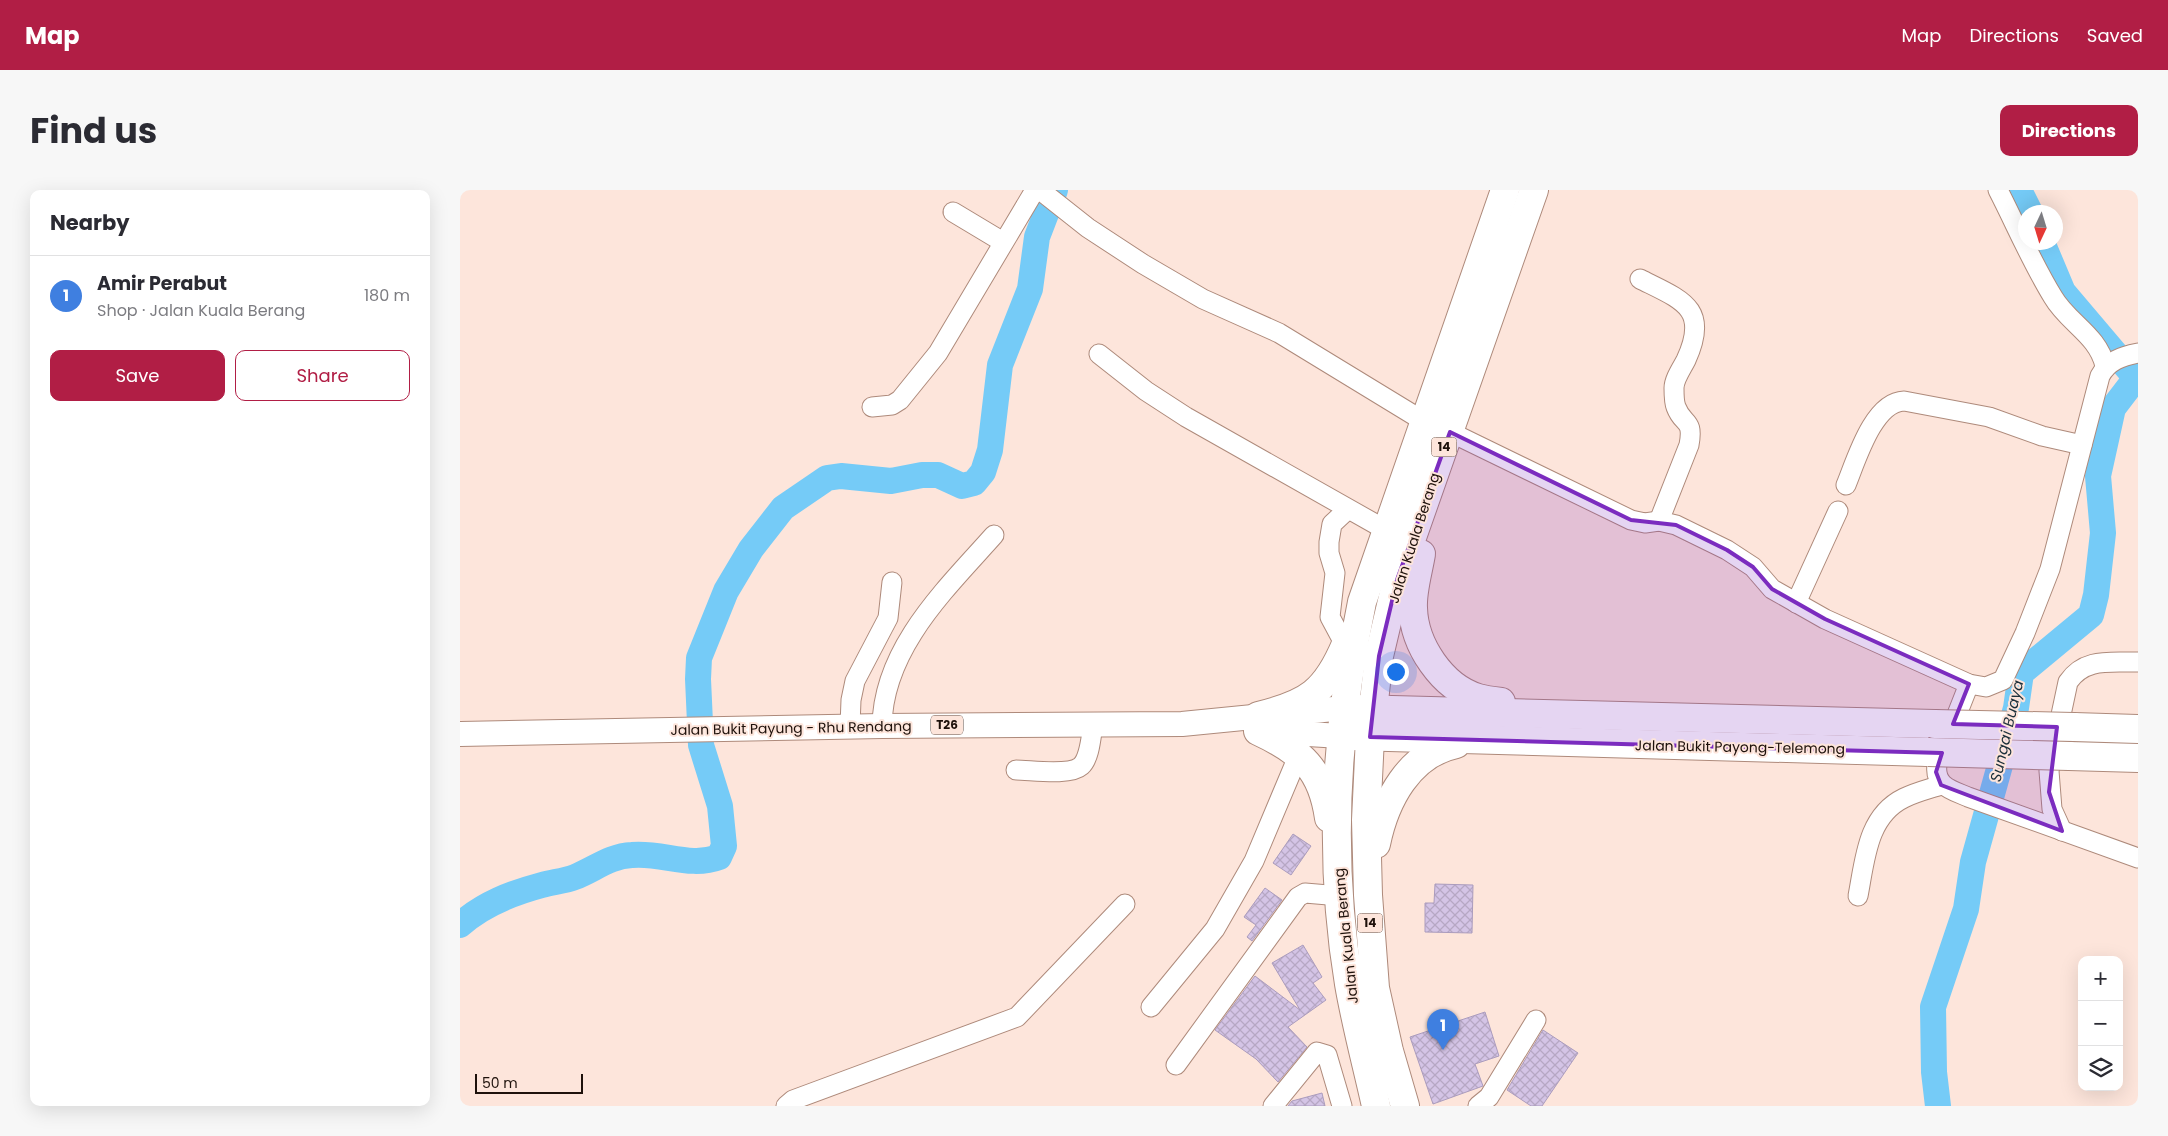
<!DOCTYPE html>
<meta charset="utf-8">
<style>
body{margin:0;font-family:Poppins,sans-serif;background:#f7f7f7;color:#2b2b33}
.controls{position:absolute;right:15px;bottom:15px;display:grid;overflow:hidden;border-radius:10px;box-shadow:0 5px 20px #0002}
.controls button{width:45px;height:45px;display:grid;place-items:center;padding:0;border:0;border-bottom:1px solid #e1e1e2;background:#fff;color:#2b2b33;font:25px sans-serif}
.compass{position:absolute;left:1558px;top:15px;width:45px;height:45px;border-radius:50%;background:#fff;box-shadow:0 5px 20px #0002;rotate:184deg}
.scale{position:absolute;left:15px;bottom:12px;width:108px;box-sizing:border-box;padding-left:5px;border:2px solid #1e110b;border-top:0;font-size:14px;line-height:18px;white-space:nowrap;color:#1e110b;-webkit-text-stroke:4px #fde5db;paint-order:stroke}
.you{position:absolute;left:935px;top:481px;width:18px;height:18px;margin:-12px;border:4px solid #fff;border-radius:50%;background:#1a73e8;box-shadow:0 0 0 8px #1a73e833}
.badge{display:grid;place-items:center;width:32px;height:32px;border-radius:50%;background:#b11e45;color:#fff;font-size:16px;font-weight:700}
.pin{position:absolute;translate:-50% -41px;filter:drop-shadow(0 1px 2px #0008)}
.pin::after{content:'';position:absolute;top:26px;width:18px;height:15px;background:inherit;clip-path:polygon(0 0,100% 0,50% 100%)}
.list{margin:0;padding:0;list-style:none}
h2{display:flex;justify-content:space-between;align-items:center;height:65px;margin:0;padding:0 20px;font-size:21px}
h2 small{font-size:16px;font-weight:400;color:#7c7c81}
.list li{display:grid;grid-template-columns:32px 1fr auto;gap:15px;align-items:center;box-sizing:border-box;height:80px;padding:0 20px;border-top:1px solid #e1e1e2}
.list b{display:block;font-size:19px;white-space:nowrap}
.list p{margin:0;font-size:16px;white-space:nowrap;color:#7c7c81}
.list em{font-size:16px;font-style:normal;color:#7c7c81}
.actions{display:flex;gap:10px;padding:15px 20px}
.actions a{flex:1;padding:11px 0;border:1px solid #b11e45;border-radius:10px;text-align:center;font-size:18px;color:#b11e45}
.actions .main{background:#b11e45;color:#fff}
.icon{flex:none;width:28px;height:28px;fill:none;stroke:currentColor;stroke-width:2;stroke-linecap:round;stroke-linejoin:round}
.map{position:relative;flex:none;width:1678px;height:916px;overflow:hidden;border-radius:10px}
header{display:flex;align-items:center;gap:30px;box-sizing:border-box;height:70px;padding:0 25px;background:#b11e45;color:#fff}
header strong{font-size:24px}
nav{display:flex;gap:28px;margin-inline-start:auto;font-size:18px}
.intro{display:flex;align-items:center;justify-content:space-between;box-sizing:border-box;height:120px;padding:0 30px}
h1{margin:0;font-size:35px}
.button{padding:12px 22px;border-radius:10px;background:#b11e45;color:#fff;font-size:18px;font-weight:700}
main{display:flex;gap:30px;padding:0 30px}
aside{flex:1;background:#fff;border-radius:10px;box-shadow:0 5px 20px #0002}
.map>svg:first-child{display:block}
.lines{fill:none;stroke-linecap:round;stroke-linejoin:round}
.stream{stroke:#75cbf7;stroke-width:4.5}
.river{stroke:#75cbf7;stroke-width:26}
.building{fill:url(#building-cross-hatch);stroke:#ab9cbd}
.minor-casing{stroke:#ae8a7b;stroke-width:21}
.major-casing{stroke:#ae8a7b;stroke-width:26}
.highway-casing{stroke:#ae8a7b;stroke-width:30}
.minor{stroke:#fff;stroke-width:19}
.major{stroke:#fff;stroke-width:24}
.highway{stroke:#fff;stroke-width:28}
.highway-bridge-casing{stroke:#ae8a7b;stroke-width:30;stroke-linecap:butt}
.highway-bridge{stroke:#fff;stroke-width:28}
.marked{fill:#7b2cbf;fill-opacity:0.2;stroke:#7b2cbf;stroke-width:4;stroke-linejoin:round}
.labels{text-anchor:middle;stroke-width:4;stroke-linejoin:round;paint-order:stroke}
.shield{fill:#fde5db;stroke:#615149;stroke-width:1}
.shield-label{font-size:12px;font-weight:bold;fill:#1e110b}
.street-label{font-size:14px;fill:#1e110b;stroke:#fde5db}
.water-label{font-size:15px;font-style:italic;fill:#1c303b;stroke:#fde5db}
</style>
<header>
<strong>Map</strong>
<nav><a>Map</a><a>Directions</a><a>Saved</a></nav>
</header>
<div class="intro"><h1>Find us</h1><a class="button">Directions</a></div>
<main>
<aside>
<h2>Nearby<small></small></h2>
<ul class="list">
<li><span class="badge" style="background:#3f7fe0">1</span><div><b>Amir Perabut</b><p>Shop · Jalan Kuala Berang</p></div><em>180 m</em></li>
</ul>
<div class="actions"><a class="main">Save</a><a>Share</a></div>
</aside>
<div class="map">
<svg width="1678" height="916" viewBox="0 0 1678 916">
<defs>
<pattern id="building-cross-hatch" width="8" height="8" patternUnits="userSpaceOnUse" patternTransform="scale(1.25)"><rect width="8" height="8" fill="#d4c4e6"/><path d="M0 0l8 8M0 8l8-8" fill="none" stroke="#b6a7c4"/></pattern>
</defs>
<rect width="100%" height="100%" fill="#fde5db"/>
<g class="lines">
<path class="stream" d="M1676,188L1678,187"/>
<g class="river">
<path d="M1559,0L1570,22"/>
<path d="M0,735C23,714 52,703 82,695C93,692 105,691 115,687C135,679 150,666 172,665C202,662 230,678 259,667L264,656L260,616L241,555L238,489L239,468L266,401L291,359L323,318L367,288L381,286L431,291L462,285H478L502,296L514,293L523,282L530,260L540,175L570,99L577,47L595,0"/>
<path d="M1478,916L1474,882L1473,817L1506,719L1513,672L1556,518L1561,483L1631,425L1636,405L1643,343L1638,286L1653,218L1676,188L1603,102L1582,52"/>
</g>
</g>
<g class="building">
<path d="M833,644L851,656L831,685L813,673Z"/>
<path d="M975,694L1013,695L1012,743L965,742V713H974Z"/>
<path d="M805,698L822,710L792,751L787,747L796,735L784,727Z"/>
<path d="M843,755L862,787L853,793L866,810L828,837L847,857L818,892L796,869L755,840L795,786L840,820L812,773Z"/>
<path d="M1025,822L1039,866L1015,874L1023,896L973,914L950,847Z"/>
<path d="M1083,840L1118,863L1082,916H1071L1047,900Z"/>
<path d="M862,903L865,916H828L832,911Z"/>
</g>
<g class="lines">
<g class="minor-casing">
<g id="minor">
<path d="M580,0L628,38L683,74L743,109L819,143L965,232"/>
<path d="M1538,0C1556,35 1572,73 1593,107C1608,133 1638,145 1645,176"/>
<path d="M493,22L543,52"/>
<path d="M1180,89C1222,110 1250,118 1226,170C1222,178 1214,189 1214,198C1214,204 1214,212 1216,217C1223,236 1234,228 1229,255L1199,331"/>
<path d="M639,164L686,201L726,227L926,340"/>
<path d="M412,217L432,215L440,210L478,163L575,0"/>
<path d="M990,242L1171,330L1185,333L1199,331L1216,335L1267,360L1293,377L1312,399L1365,429L1509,494L1526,497L1543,490L1565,443L1590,379L1640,186C1648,171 1662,166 1678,163"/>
<path d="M1386,295C1396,271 1413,212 1444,211L1529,227L1582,246L1622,255"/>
<path d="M1336,413L1378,321"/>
<path d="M885,455L870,427L875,383L869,363V352L872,334L887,320"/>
<path d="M1509,494L1477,575C1474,596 1492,600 1508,607L1678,668"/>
<path d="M390,536L391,510L395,491L428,428L432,392"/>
<path d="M422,536C423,458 486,399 534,345"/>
<path d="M556,580C571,580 610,586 621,576C630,568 631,546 633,535"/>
<path d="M1602,641L1592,619L1589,581L1608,492C1625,467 1651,473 1678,472"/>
<path d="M1398,706C1405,670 1407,626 1444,608C1456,602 1469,599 1481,595"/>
<path d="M691,817L755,739L794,671L839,564"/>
<path d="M716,875L838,707L845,703L880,706"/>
<path d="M326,916L333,910L557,827L665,714"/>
<path d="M813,916L857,862L867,865L882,916"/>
<path d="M1018,916L1029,907L1076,830"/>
</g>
</g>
<g class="major-casing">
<g id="major">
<path d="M798,541L881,546"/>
<path d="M0,544L422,536L722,534L884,518"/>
</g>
</g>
<g class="highway-casing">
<g id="highway">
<path d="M961,364C958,382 952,401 953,418C954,455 982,497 1018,508C1025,510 1033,511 1041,512"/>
<path d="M894,519L1475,534"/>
<path d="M798,526C848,514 866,502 886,454"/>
<path d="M1614,537L1678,539"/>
<path d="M798,541C841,561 862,579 869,628"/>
<path d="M892,546L1468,562"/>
<path d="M1609,566L1678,568"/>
<path d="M916,654C925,610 949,564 996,554"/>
<path d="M916,916C907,875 896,835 889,794C868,668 876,536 902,412L1045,0"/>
<path d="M945,916L929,861L915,798L908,705L906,630L910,547L919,466L937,390L1074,0"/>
</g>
</g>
<use href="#minor" class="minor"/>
<use href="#major" class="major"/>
<use href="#highway" class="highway"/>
<g class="highway-bridge-casing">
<g id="highway-bridge">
<path d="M1475,534L1614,537"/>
<path d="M1468,562L1609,566"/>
</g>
</g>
<use href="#highway-bridge" class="highway-bridge"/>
</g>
<path class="marked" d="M990,242L1171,330L1216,335L1267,360L1293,377L1312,399L1365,429L1509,494L1493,534L1597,537L1589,602L1602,641L1481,595L1476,582L1482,563L910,547L919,466L937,390Z"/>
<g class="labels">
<g class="shield">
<rect x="971.5" y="247.5" width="25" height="19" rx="4"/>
<rect x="471" y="525.5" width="32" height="19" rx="4"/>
<rect x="897.5" y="723.5" width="25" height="19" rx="4"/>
</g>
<g class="shield-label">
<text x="984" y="261">14</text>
<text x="487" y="539">T26</text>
<text x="910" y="737">14</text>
</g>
<g class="street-label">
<text transform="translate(954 348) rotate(-72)" y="5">Jalan Kuala Berang</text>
<text transform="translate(331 538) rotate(-1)" y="5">Jalan Bukit Payung - Rhu Rendang</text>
<text transform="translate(1280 557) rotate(1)" y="5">Jalan Bukit Payong-Telemong</text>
<text transform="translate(886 746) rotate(-96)" y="5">Jalan Kuala Berang</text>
</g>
<g class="water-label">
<text transform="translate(1547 541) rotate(-77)" y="5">Sungai Buaya</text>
</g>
</g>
</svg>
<div class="controls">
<button>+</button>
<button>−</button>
<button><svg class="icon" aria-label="layers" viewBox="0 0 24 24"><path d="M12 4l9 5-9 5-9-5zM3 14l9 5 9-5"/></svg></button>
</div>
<svg class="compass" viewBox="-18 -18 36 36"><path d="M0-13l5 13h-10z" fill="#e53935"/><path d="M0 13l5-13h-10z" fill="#7c7c81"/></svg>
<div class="scale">50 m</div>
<div class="you"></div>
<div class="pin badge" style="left:983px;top:860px;background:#3f7fe0">1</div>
</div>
</main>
